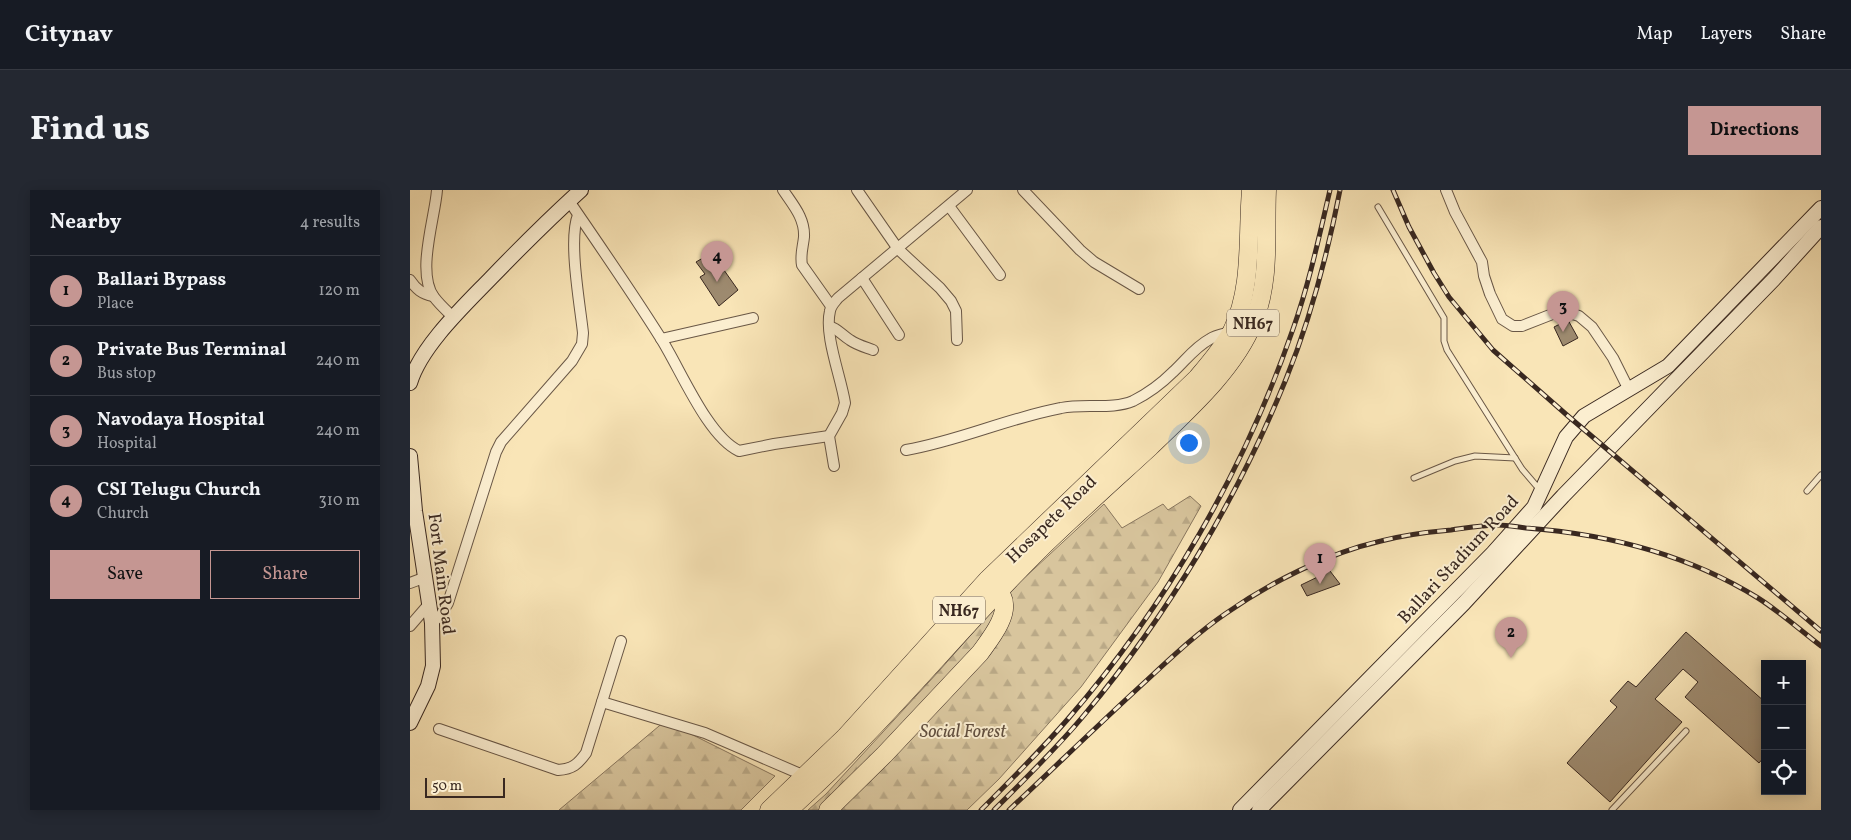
<!DOCTYPE html>
<meta charset="utf-8">
<style>
body{margin:0;font-family:Vollkorn,serif;background:#242831;color:#f1f3f6}
.controls{position:absolute;right:15px;bottom:15px;display:grid;overflow:hidden;border-radius:0px;box-shadow:0 2px 12px #0003}
.controls button{width:45px;height:45px;display:grid;place-items:center;padding:0;border:0;border-bottom:1px solid #363941;background:#171b24;color:#f1f3f6;font:25px sans-serif}
.scale{position:absolute;left:15px;bottom:12px;width:80px;box-sizing:border-box;padding-left:5px;border:2px solid #392820;border-top:0;font-size:14px;line-height:18px;white-space:nowrap;color:#392820;-webkit-text-stroke:4px #fbeed0;paint-order:stroke}
.you{position:absolute;left:778px;top:252px;width:18px;height:18px;margin:-12px;border:4px solid #fff;border-radius:50%;background:#1a73e8;box-shadow:0 0 0 8px #1a73e833}
.badge{display:grid;place-items:center;width:32px;height:32px;border-radius:50%;background:#c59692;color:#111;font-size:16px;font-weight:700}
.pin{position:absolute;translate:-50% -41px;filter:drop-shadow(0 1px 2px #0008)}
.pin::after{content:'';position:absolute;top:26px;width:18px;height:15px;background:inherit;clip-path:polygon(0 0,100% 0,50% 100%)}
.list{margin:0;padding:0;list-style:none}
h2{display:flex;justify-content:space-between;align-items:center;height:65px;margin:0;padding:0 20px;font-size:21px}
h2 small{font-size:16px;font-weight:400;color:#9ea1a6}
.list li{display:grid;grid-template-columns:32px 1fr auto;gap:15px;align-items:center;box-sizing:border-box;height:70px;padding:0 20px;border-top:1px solid #363941}
.list b{display:block;font-size:19px;white-space:nowrap}
.list p{margin:0;font-size:16px;white-space:nowrap;color:#9ea1a6}
.list em{font-size:16px;font-style:normal;color:#9ea1a6}
.actions{display:flex;gap:10px;padding:15px 20px}
.actions a{flex:1;padding:11px 0;border:1px solid #c59692;border-radius:0px;text-align:center;font-size:18px;color:#c59692}
.actions .main{background:#c59692;color:#111}
.icon{flex:none;width:28px;height:28px;fill:none;stroke:currentColor;stroke-width:2;stroke-linecap:round;stroke-linejoin:round}
.map{position:relative;flex:none;width:1411px;height:620px;overflow:hidden;border-radius:0px}
header{display:flex;align-items:center;gap:30px;box-sizing:border-box;height:70px;padding:0 25px;background:#171b24;border-bottom:1px solid #363941}
header strong{font-size:24px}
nav{display:flex;gap:28px;margin-inline-start:auto;font-size:18px}
.intro{display:flex;align-items:center;justify-content:space-between;box-sizing:border-box;height:120px;padding:0 30px}
h1{margin:0;font-size:35px}
.button{padding:12px 22px;border-radius:0px;background:#c59692;color:#111;font-size:18px;font-weight:700}
main{display:flex;gap:30px;padding:0 30px}
aside{flex:1;background:#171b24;border-radius:0px;box-shadow:0 2px 12px #0003}
.map>svg:first-child{display:block}
.forest{fill:url(#forest-firs);stroke:#88765e}
.building{fill:#9d8a6f;stroke:#392820}
.lines{fill:none;stroke-linecap:round;stroke-linejoin:round}
.lane-casing{stroke:#695746;stroke-width:7}
.street-casing{stroke:#695746;stroke-width:12}
.secondary-casing{stroke:#392820;stroke-width:16}
.highway-casing{stroke:#392820;stroke-width:19}
.lane{stroke:#fbeed0;stroke-width:5}
.street{stroke:#fbeed0;stroke-width:10}
.secondary{stroke:#fbeed0;stroke-width:14}
.highway{stroke:#f9e5b7;stroke-width:18}
.rail-casing{stroke:#392820;stroke-width:5}
.rail{stroke:#fbeed0;stroke-width:3;stroke-dasharray:9;stroke-linecap:butt}
.labels{text-anchor:middle;stroke-width:4;stroke-linejoin:round;paint-order:stroke}
.shield{fill:#fbeed0;stroke:#736355;stroke-width:1}
.shield-label{font-size:16px;font-weight:bold;fill:#392820}
.street-label{font-size:18px;fill:#392820;stroke:#fbeed0}
.park-label{font-size:18px;font-style:italic;fill:#614f3f;stroke:#fbeed0}
</style>
<header>
<strong>Citynav</strong>
<nav><a>Map</a><a>Layers</a><a>Share</a></nav>
</header>
<div class="intro"><h1>Find us</h1><a class="button">Directions</a></div>
<main>
<aside>
<h2>Nearby<small>4 results</small></h2>
<ul class="list">
<li><span class="badge">1</span><div><b>Ballari Bypass</b><p>Place</p></div><em>120 m</em></li>
<li><span class="badge">2</span><div><b>Private Bus Terminal</b><p>Bus stop</p></div><em>240 m</em></li>
<li><span class="badge">3</span><div><b>Navodaya Hospital</b><p>Hospital</p></div><em>240 m</em></li>
<li><span class="badge">4</span><div><b>CSI Telugu Church</b><p>Church</p></div><em>310 m</em></li>
</ul>
<div class="actions"><a class="main">Save</a><a>Share</a></div>
</aside>
<div class="map">
<svg width="1411" height="620" viewBox="0 0 1411 620">
<defs>
<pattern id="forest-firs" width="22" height="20" patternUnits="userSpaceOnUse" patternTransform="scale(1.25)"><rect width="22" height="20" fill="#d8c59d"/><path d="M5 1l3.5 6h-7zM16 11l3.5 6h-7z" fill="#baa987"/></pattern>
</defs>
<rect width="100%" height="100%" fill="#f9e5b7"/>
<filter id="stains"><feTurbulence type="fractalNoise" baseFrequency=".004" numOctaves="4"/><feColorMatrix values="0 0 0 0 .2 0 0 0 0 .09 0 0 0 0 .02 0 0 0 .5 -.17"/></filter>
<radialGradient id="worn" r=".72"><stop offset=".6" stop-color="#630" stop-opacity="0"/><stop offset="1" stop-color="#630" stop-opacity=".3"/></radialGradient>
<g class="forest">
<path d="M780,306L791,316L748,392L671,497L589,589L557,620H398L416,604L529,481L597,404L694,314L712,338L753,314L758,320Z"/>
<path d="M255,531L365,586L331,620H149Z"/>
</g>
<g class="building">
<path d="M298,65L305,75L309,73L328,100L309,116L290,87L295,84L286,72Z"/>
<path d="M1158,130L1168,148L1153,156L1144,137Z"/>
<path d="M920,381L930,394L897,406L891,395Z"/>
<path d="M1276,442L1355,512V566L1349,573L1275,507L1288,492L1273,479L1245,509L1272,532L1200,612L1157,573L1207,517L1200,511L1218,491L1226,497Z"/>
</g>
<g class="lines">
<g class="lane-casing">
<g id="lane">
<path d="M968,17L1034,128V151L1037,160L1112,279L1130,300"/>
<path d="M1004,288L1045,271L1065,266L1105,268"/>
<path d="M1397,301L1411,285"/>
<path d="M1202,620L1276,541"/>
</g>
</g>
<g class="street-casing">
<g id="street">
<path d="M27,0C25,28 6,83 24,107C30,115 37,121 43,127"/>
<path d="M373,0C383,15 395,28 394,47C393,57 390,65 392,75L421,116"/>
<path d="M447,0L488,59L530,98L541,111L546,121L547,150"/>
<path d="M613,0L670,60L684,72L729,99"/>
<path d="M1036,0L1045,22L1072,72L1074,86L1080,104L1092,129L1103,136H1112L1145,123L1156,122L1169,126L1182,137L1203,168L1219,200"/>
<path d="M159,11C190,56 221,101 250,147C270,178 297,246 329,261L364,254L419,246"/>
<path d="M539,16L590,85"/>
<path d="M452,88L489,145"/>
<path d="M0,90C6,99 12,104 23,106"/>
<path d="M419,136C428,139 432,145 440,150C447,155 455,157 463,160"/>
<path d="M251,149L343,128"/>
<path d="M496,260C549,251 598,228 651,218C674,213 702,220 723,211C737,204 751,194 763,182C775,171 785,157 800,149C806,145 814,144 821,142"/>
<path d="M424,276L419,246L432,223L435,213C431,187 414,145 420,121C421,115 425,112 428,108L557,0"/>
<path d="M0,393L16,387"/>
<path d="M22,433L31,425L38,413L86,262L91,252L162,171L172,154L173,143C170,114 158,50 168,25"/>
<path d="M0,436L19,414"/>
<path d="M192,512L295,543L395,586"/>
<path d="M29,539L148,580C163,579 168,574 176,563L211,451"/>
</g>
</g>
<g class="secondary-casing">
<g id="secondary">
<path d="M0,193C11,156 55,115 81,88C110,58 140,28 171,0"/>
<path d="M0,266L5,321L22,433L23,476L18,496L0,533"/>
<path d="M830,620L1083,363L1124,317L1156,247L1174,226L1258,176L1411,18"/>
<path d="M849,620L1054,413L1153,306L1364,89L1411,37"/>
</g>
</g>
<g class="highway-casing">
<g id="highway">
<path d="M359,620L435,547L577,390L787,188C799,174 813,158 822,141C843,97 837,47 841,0"/>
<path d="M379,620C401,599 425,578 446,555C509,491 566,422 630,359C666,324 703,291 740,257C776,222 824,180 843,133C861,91 855,44 857,0"/>
<path d="M418,620L475,564L570,463C580,449 601,424 592,406C590,401 585,398 581,394"/>
</g>
</g>
<use href="#lane" class="lane"/>
<use href="#street" class="street"/>
<use href="#secondary" class="secondary"/>
<use href="#highway" class="highway"/>
<g class="rail-casing">
<g id="rail">
<path d="M983,0L999,37L1024,83L1039,107L1083,160L1158,226L1411,441"/>
<path d="M571,620C600,591 630,561 657,530C756,416 834,281 883,139C899,94 909,47 920,0"/>
<path d="M584,620C615,589 647,558 675,524C757,426 828,308 876,189C900,130 918,62 930,0"/>
<path d="M599,620C645,577 690,533 736,491C761,468 786,444 815,424C859,393 918,363 971,351C994,345 1018,342 1041,340C1056,338 1072,335 1088,335C1097,335 1107,337 1116,338C1197,344 1277,364 1348,408C1370,422 1390,440 1411,456"/>
</g>
</g>
<use href="#rail" class="rail"/>
</g>
<g class="labels">
<g class="shield">
<rect x="817" y="119.5" width="52" height="27" rx="4"/>
<rect x="523" y="406.5" width="52" height="27" rx="4"/>
</g>
<g class="shield-label">
<text x="843" y="139">NH67</text>
<text x="549" y="426">NH67</text>
</g>
<g class="street-label">
<text transform="translate(641 329) rotate(-44)" y="6">Hosapete Road</text>
<text transform="translate(1048 369) rotate(-47)" y="6">Ballari Stadium Road</text>
<text transform="translate(32 384) rotate(83)" y="6">Fort Main Road</text>
</g>
<g class="park-label">
<text x="553" y="547">Social Forest</text>
</g>
</g>
<rect width="100%" height="100%" filter="url(#stains)"/>
<rect width="100%" height="100%" fill="url(#worn)"/>
</svg>
<div class="controls">
<button>+</button>
<button>−</button>
<button><svg class="icon" aria-label="locate" viewBox="0 0 24 24"><circle cx="12" cy="12" r="6"/><path d="M12 2v4M12 18v4M2 12h4M18 12h4"/></svg></button>
</div>
<div class="scale">50 m</div>
<div class="you"></div>
<div class="pin badge" style="left:910px;top:394px">1</div>
<div class="pin badge" style="left:1101px;top:468px">2</div>
<div class="pin badge" style="left:1153px;top:142px">3</div>
<div class="pin badge" style="left:307px;top:92px">4</div>
</div>
</main>
